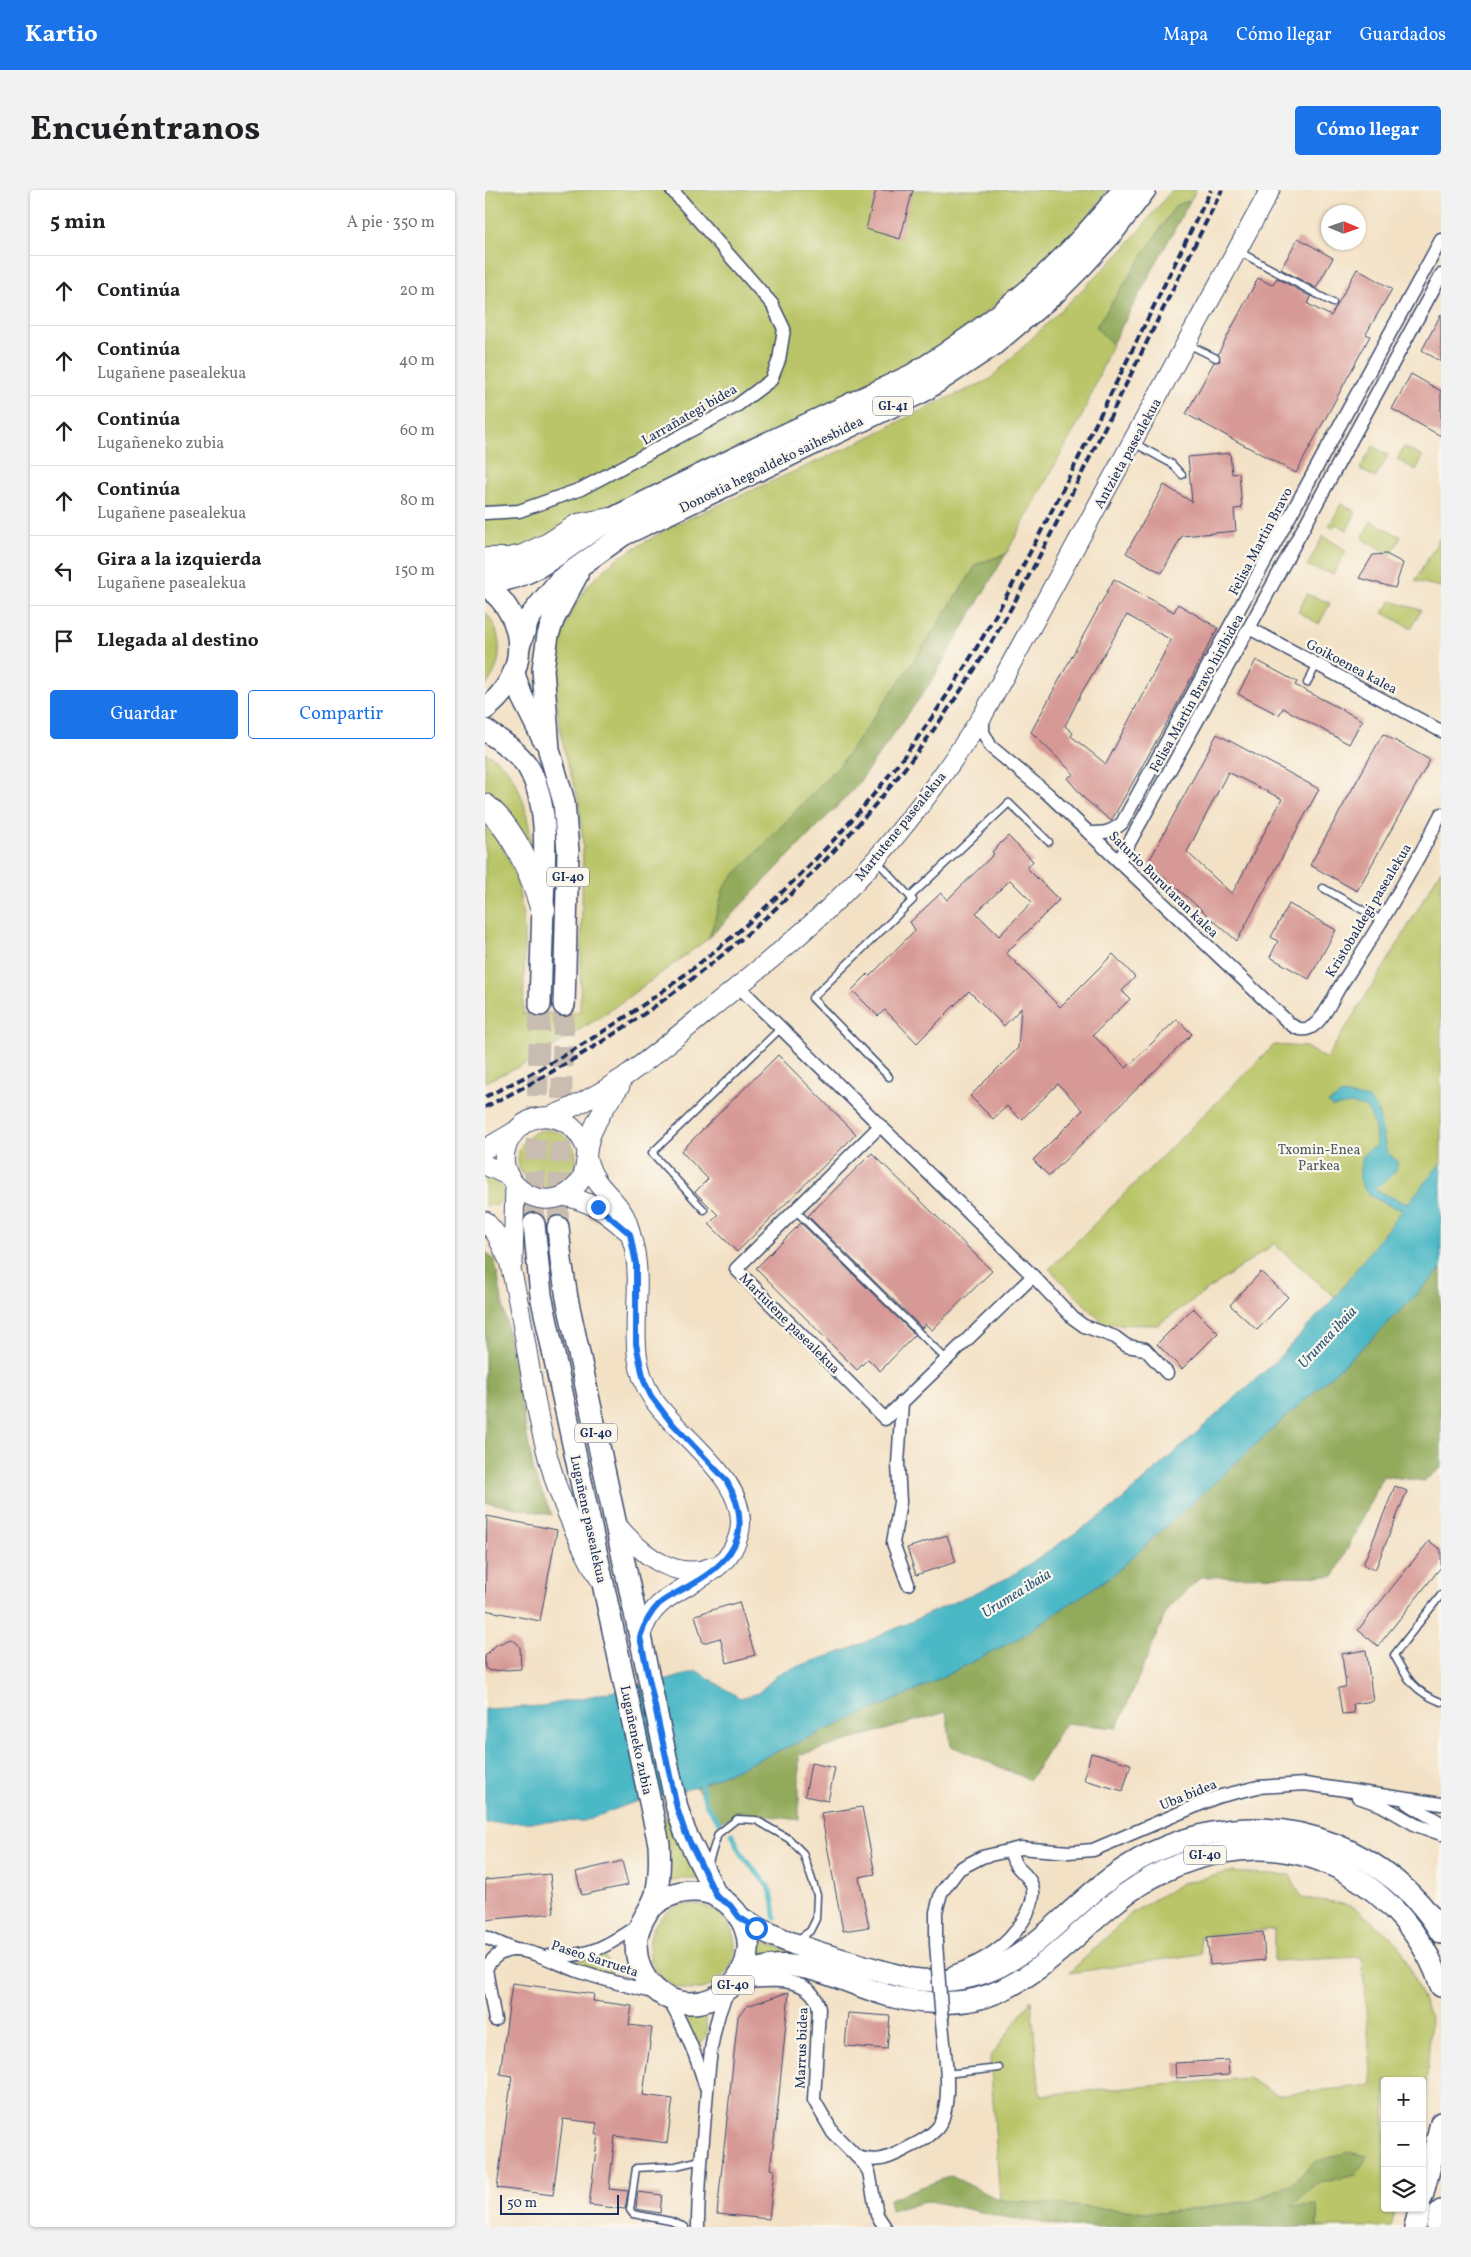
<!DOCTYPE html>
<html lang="es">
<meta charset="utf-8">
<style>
body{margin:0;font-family:Vollkorn,serif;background:#f2f2f2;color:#202124}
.controls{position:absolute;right:15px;bottom:15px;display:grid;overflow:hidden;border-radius:5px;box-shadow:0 1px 4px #0004}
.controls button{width:45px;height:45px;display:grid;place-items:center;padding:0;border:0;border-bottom:1px solid #e0e0e0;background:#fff;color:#202124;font:25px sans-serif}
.compass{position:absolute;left:836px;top:15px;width:45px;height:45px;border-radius:50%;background:#fff;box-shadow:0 1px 4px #0004;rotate:92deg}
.scale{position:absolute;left:15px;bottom:12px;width:119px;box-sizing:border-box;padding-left:5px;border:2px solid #1b2f5e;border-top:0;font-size:14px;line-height:18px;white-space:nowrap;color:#1b2f5e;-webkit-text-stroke:4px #fbf7ec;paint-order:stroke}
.stop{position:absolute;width:15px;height:15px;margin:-11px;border:4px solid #1a73e8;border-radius:50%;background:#fff}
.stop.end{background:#1a73e8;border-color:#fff;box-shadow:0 1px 5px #0008}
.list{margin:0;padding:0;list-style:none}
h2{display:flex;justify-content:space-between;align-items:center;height:65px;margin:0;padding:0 20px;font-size:21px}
h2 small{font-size:16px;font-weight:400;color:#757577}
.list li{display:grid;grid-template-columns:32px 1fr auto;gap:15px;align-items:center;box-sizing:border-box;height:70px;padding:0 20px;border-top:1px solid #e0e0e0}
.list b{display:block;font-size:19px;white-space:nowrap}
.list p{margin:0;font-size:16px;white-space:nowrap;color:#757577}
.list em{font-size:16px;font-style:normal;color:#757577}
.actions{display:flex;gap:10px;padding:15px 20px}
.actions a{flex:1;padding:11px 0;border:1px solid #1a73e8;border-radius:5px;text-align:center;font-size:18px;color:#1a73e8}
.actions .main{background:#1a73e8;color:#fff}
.icon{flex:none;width:28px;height:28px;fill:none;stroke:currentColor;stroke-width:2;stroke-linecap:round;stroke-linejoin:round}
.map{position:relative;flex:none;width:956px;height:2037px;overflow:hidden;border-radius:5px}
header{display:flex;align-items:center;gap:30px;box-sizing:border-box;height:70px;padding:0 25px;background:#1a73e8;color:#fff}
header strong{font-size:24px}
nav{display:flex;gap:28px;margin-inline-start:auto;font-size:18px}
.intro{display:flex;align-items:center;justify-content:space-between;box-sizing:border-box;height:120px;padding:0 30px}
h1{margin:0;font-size:35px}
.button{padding:12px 22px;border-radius:5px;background:#1a73e8;color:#fff;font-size:18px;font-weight:700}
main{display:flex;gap:30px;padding:0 30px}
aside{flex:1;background:#fff;border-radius:5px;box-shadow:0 1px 4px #0004}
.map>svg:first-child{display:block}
.green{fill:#b9c567;stroke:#6a7a62}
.forest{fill:#92aa5c;stroke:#566c5d}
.water{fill:#4bb8c6;stroke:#337492}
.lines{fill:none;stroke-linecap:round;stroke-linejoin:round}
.stream{stroke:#4bb8c6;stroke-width:5}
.building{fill:#d79995;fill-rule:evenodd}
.primary-tunnel{stroke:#c8bdb0;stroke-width:21;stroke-dasharray:21 11;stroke-linecap:butt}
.lane-casing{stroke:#3b4a6d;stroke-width:9}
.street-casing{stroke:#3b4a6d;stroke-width:15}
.secondary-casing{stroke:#3b4a6d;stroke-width:21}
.primary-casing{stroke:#3b4a6d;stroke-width:24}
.highway-casing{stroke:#3b4a6d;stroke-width:26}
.lane{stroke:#fff;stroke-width:6}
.street{stroke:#fff;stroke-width:12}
.secondary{stroke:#fff;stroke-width:19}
.primary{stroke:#fff;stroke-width:21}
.highway{stroke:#fff;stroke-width:24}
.rail{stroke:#1b2f5e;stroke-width:4;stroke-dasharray:8 4;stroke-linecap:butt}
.street-bridge-casing{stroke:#3b4a6d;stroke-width:15;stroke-linecap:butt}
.street-bridge{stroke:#fff;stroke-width:12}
.route{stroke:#1a73e8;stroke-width:6}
.labels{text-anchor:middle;stroke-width:4.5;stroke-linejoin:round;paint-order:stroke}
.shield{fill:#fbf7ec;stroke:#5e6b89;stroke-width:1}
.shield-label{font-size:12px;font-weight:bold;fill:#1b2f5e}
.street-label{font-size:14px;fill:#1b2f5e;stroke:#fbf7ec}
.park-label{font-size:14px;fill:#4a5c61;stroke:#fbf7ec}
.water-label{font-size:15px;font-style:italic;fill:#29587d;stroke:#fbf7ec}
</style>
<header>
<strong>Kartio</strong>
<nav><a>Mapa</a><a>Cómo llegar</a><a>Guardados</a></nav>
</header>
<div class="intro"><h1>Encuéntranos</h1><a class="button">Cómo llegar</a></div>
<main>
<aside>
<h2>5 min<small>A pie · 350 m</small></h2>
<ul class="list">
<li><svg class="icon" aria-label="ahead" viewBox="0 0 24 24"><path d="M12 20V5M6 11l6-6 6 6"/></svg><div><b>Continúa</b></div><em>20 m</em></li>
<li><svg class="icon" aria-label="ahead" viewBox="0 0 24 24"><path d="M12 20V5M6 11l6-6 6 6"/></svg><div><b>Continúa</b><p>Lugañene pasealekua</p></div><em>40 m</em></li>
<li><svg class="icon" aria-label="ahead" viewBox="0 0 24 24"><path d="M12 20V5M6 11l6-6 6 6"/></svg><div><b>Continúa</b><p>Lugañeneko zubia</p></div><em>60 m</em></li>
<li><svg class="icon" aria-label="ahead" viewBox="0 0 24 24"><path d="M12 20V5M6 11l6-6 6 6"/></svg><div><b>Continúa</b><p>Lugañene pasealekua</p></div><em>80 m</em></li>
<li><svg class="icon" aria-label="left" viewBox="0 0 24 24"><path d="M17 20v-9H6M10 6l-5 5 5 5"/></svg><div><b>Gira a la izquierda</b><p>Lugañene pasealekua</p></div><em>150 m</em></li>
<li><svg class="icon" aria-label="arrive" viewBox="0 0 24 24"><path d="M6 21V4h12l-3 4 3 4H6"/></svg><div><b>Llegada al destino</b></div></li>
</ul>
<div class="actions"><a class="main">Guardar</a><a>Compartir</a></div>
</aside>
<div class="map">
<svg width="956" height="2037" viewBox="0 0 956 2037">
<rect width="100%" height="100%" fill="#fbf7ec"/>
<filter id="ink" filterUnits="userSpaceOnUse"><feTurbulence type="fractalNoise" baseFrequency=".02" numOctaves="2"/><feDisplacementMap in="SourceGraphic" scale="10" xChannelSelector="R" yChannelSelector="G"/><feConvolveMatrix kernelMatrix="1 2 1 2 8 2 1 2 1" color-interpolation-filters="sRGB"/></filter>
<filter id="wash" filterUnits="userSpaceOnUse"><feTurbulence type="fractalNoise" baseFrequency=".0096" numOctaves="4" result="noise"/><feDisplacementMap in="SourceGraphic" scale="20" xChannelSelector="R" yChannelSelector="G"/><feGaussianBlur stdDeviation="1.12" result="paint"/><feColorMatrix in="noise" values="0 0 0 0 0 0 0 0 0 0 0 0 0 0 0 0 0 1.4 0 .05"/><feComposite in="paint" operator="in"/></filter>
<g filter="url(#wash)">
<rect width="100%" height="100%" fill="#f3e1c5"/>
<g class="green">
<path d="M0,0H624L592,41L545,88L439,170L150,307L104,323L50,355L0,365Z"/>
<path d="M687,0H711L705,11L691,15L611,137L627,154L598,224L521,364L492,374L424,478L355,575L240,695L224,748L120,824L42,873L0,892V637C48,678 39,766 38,824L95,822L98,657L94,612L81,569L73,527L71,486L75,449L85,424L103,395L130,370L187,336L362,258L447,215L504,190L639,59Z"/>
<path d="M888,256L903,265L890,288L875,279Z"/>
<path d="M919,257L938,267L931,280L912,269Z"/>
<path d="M856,314L871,322L862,340L851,334L848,338L844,336Z"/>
<path d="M886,331L916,347L906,365L877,349Z"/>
<path d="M838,346L861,360L848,384L822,376Z"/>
<path d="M956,346V397L930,391Z"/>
<path d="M822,404L845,413L834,434L813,422Z"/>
<path d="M906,411L936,420L926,438L898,423Z"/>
<path d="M0,422C19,442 19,476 0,496Z"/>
<path d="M0,563C36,578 44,627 47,661L0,605Z"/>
<path d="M956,679V973L850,1107L789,1054L672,1135L619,1134L564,1079L789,855L821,857L841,869L907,764Z"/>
<circle cx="62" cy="969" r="29"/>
<path d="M0,986L8,989L19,1000L17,1011L10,1015L0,1016Z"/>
<path d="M186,1627L216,1689H198L180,1693L176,1629Z"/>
<path d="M744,1682L805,1685L817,1708L849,1712L869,1717L914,1754L946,1828L940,1915L937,1925V1891H900V2018H911L906,2037H832V2016H806L830,1994L871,1985L830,1972L809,1992L767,2011L675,2023L515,2010L505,1868L546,1810L555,1905L763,1888L792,1905L887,1895L877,1767L789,1771V1739L715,1746L716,1764L584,1783L648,1722L697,1693Z"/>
<circle cx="207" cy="1757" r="43"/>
<path d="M274,1750L309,1762L308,1766L285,1765L272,1768Z"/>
<path d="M119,1765L127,1782L126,1786L85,1773Z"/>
<path d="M221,1826L222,1844L215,1855L198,1827Z"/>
</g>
<g class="forest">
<path d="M705,11L627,154L611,137L691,15Z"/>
<path d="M521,364L446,492L370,598L224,748L240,695L355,575L424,478L492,374Z"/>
<path d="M0,1061L10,1071L49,1284L67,1325L0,1312Z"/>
<path d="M956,1079V1278L939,1291L898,1286L849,1386L716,1387L683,1418L632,1538L580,1533L545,1590L466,1556L461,1522L314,1565V1630L261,1623L233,1632L211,1597L430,1501L534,1448L774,1252L894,1142Z"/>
<path d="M862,1962L883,1966L871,1985L830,1994L807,2016L832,2015V2037H585L519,2027L445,2011L406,2020L404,2009L466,1986L515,2010L675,2023L768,2011L809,1992L830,1972Z"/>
</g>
<path class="water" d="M857,904L884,909L893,921L901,959L903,963L912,971C915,986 897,989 890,1000L922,1014L956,973V1079L894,1142L629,1384L534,1448L430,1501L211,1597L147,1613L99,1631L0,1633V1519L58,1516L183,1490L212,1481L255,1508L273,1503L296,1482L365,1459L525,1387L629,1317L790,1172L850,1107L917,1020C895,1012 868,1004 876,973C878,964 882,958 891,957C891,941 890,930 880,917L866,914L848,917L843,913Z"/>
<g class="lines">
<g class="stream">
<path d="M215,1591L221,1614L234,1632"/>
<path d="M247,1644C251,1652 255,1662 260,1669C280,1695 288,1691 290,1728"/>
</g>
</g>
<g id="blocks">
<g class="building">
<path d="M391,0H428L415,49L381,39Z"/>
<path d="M813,48L848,68L831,98L796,79Z"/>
<path d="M872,79L907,99L881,144L885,146L811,283L701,224L729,172L735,171L733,164L773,88L787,95L792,88L826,107L823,114L846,126Z"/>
<path d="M956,124V172L937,160Z"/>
<path d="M926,184L956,201V246L907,219Z"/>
<path d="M745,263L747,284L754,283L757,318L749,319L751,341L697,346L677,383L641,363L679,295L707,312L703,267Z"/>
<path d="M901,364L918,373L910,398L874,388L888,365Z"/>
<path d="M629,389L689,422L693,414L733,438L689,520L626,631L600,609L582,588L589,584L546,542ZM642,425L686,450L621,574L586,546L588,543L580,536L597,502Z"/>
<path d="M771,470L812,492L810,495L877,530L864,554L798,518L794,525L753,504Z"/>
<path d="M732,544L834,599L752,751L663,673ZM743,582L797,609L747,704L702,662Z"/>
<path d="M898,544L945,570L872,701L825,675Z"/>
<path d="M523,646L548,671L542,678L574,710L521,763L575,817L628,764L650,787L637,801L645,809L608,845L641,878L692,829L707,844L564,986L548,970L598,920L573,894L536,930L522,916L508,929L485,906L533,858L536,818L519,836L484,801L432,853L400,820L393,826L367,800L383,784L385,786L430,740L425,732L456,703L462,710L509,664L507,662ZM525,690L547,712L514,746L491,723Z"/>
<path d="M804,714L851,740L824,789L785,767L793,751L786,747Z"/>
<path d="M293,865L371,944L252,1062L224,1034L233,1025L210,1002L223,989L196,961Z"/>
<path d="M387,963L507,1081L447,1140L440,1134L437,1138L323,1026Z"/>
<path d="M316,1033L430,1145L395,1181L383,1169L372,1180L271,1078Z"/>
<path d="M776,1082L803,1107L772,1140L745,1115Z"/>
<path d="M708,1118L733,1143L697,1179L672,1154Z"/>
<path d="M910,1296L922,1301L890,1380L878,1375Z"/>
<path d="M2,1326L72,1340L55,1431L0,1420Z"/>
<path d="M462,1345L471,1372L431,1385L422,1358Z"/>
<path d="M944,1351L956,1360V1377L893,1456L873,1440Z"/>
<path d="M254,1412L270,1465L242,1473L235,1448L218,1453L210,1425Z"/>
<path d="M26,1449L32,1453L35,1457L36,1479L5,1481L0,1478V1466L11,1455Z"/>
<path d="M881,1460L888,1511L868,1514L869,1523L857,1524L853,1498L861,1497L857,1464Z"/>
<path d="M606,1563L646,1574L638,1601L599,1590Z"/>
<path d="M326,1573L350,1578L343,1611L320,1606Z"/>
<path d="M377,1617L390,1684L374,1687L384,1737L358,1741L336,1623Z"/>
<path d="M137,1671L143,1695L97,1705L91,1682Z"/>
<path d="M65,1684L69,1723L0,1730V1690Z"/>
<path d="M778,1742L780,1770L725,1775L722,1747Z"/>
<path d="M27,1793L109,1804L108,1811L147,1816L144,1835L167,1838L158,1905L188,1909L182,1953L130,1946L124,1999L143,2001L140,2019L104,2015L113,1944H110L112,1933L78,1929L68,2005L12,1998L27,1886L15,1884Z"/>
<path d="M304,1802L291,1935L285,1979L289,1980L284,2029L232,2024L253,1826L262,1816Z"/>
<path d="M363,1823L405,1826L402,1859L360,1856Z"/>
<path d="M743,1870L744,1885L691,1888L690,1873Z"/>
<path d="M153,2002L177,2005L175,2023L151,2019Z"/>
</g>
</g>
</g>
<g filter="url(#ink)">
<use href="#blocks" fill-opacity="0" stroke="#3b4a6d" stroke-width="1"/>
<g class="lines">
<g class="primary-tunnel">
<path d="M49,1034L55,815"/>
<path d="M73,1037L79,815"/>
</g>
<g class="lane-casing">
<g id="lane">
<path d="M753,61L848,113"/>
<path d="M703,154L731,168"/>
<path d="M649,253L687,274L697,285"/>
<path d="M822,493L832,474"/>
<path d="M391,670L428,710L327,808L404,887"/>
<path d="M838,698L896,730"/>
<path d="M425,707L524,613L564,652"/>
<path d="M219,1020L167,963L296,838"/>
<path d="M310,1020L461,1169"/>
<path d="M956,1405L909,1465C922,1489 930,1502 956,1512"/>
<path d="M223,1675L233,1644L252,1629L271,1630L304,1649L318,1663L332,1705L331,1729L325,1741L312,1750"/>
<path d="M461,1884L514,1878"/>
<path d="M200,2037L185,2031L148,2024L145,2020L151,1978L191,1976L216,1970"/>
</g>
</g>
<g class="street-casing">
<g id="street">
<path d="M0,323L34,321L96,299L250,217L286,190L294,170L299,139L287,114L187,0"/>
<path d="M764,438L956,541"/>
<path d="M498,525V542L506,557L563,604L804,833C811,839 820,842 828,836C839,828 847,810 854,798C891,742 926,684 956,624"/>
<path d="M604,643C618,643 626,643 637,633L956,50"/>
<path d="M634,671L764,438L956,85"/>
<path d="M253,796L548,1086L400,1229L251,1079L395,936"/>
<path d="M548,1086L588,1128L599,1136L630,1147L642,1156L660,1159L682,1183"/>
<path d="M417,1212L413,1274L415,1312L408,1353L423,1394"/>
<path d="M873,1607L896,1615L931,1635L956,1644"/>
<path d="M922,1613L956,1633"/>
<path d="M0,1747L30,1760"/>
<path d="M451,1753V1722L456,1703L474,1679L497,1667L535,1658L584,1662L608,1660L732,1607L773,1597L820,1594L956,1614"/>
<path d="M63,1766C103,1768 123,1756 155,1734"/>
<path d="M468,1782C483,1777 498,1770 510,1761C527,1749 556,1715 546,1693C539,1679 529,1681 526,1661"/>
<path d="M256,1793C282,1790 328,1784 334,1819L329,1910L348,1943L379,1974L384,1982L392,2025L400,2037"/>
<path d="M182,1806C198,1835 211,1863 220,1895"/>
<path d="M10,1830L1,1779C6,1768 18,1759 31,1760C53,1762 73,1774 93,1781C118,1790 145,1796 171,1803"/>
<path d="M372,1967C391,1973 402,1969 419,1960C431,1954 446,1947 454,1936C469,1911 459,1861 457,1832"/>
<path d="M213,2037C213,1999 217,1963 220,1925C224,1882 224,1840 243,1801"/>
</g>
</g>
<g class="secondary-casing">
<g id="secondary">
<path d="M64,927C124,905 169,865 218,825C269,783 323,741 369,693C418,642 460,584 498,525L785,0"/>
<path d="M101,958C88,923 46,914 25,949C2,987 54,1028 87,1000C106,985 98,964 106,944C113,927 123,911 135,896"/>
<path d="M0,959L29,942"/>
<path d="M102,969C110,999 126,1002 139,1025C144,1034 146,1047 149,1057C160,1108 137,1163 168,1209C194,1248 267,1292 254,1344C244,1384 200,1391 174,1415C164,1424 159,1435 155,1447"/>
<path d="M0,975L24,986"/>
<path d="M78,1006C104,1010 122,1023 141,1040"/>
<path d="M0,1031L11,1044L24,1071C39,1127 44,1186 57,1243C68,1294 88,1343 114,1388"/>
<path d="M28,1072L30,995"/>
<path d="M131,1334C154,1362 189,1392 227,1377"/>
</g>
</g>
<g class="primary-casing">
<g id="primary">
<path d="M0,392C52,392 84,351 127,329C225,278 327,233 427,185C511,134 577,77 638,0"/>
<path d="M0,395C45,428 45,485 0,519"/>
<path d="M34,456L44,428L75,390L138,345L437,202L507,156L570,103L599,74L628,42L660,0"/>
<path d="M29,484L37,507L58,549"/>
<path d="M0,540C16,551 32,561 43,577C66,617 59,672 58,716C57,749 56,782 55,815"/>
<path d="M79,815L83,661L79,612L64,560L58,479L63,445L69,428L92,385"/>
<path d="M49,1034L56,1105L174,1654C175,1671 175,1687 171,1704C168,1715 161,1723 156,1734C147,1754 151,1779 166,1795C215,1847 295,1776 250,1721C228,1694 190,1696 166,1718"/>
<path d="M73,1037L76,1070L82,1108L192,1618L200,1642L232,1707"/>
<path d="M254,1727C299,1757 373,1774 426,1789C516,1801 552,1749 614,1697C681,1642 769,1622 851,1655C891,1671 935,1705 956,1743"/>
<path d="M253,1788C305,1757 354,1792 405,1806C432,1813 464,1815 491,1809C546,1796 586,1748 628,1714C692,1661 781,1640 857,1680C902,1704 940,1747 956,1796"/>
<path d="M937,2007L956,1933"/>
<path d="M930,2037L935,2018"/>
<path d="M952,2037L956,2021"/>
</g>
</g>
<g class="highway-casing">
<g id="highway">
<path d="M0,370H24L38,367L64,355L93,336L125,330"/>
<path d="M0,616C30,640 47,684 58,720"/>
</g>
</g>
<use href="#lane" class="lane"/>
<use href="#street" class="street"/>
<use href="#secondary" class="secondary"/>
<use href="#primary" class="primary"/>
<use href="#highway" class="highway"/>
<g class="rail">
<path d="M0,907C171,825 326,697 436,543C495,460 542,370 588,279C635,186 680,93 726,0"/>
<path d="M0,917C191,823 351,686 470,509C520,436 560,356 600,277C646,185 691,92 737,0"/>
</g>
<g class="street-bridge-casing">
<path id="street-bridge" d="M451,1753L457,1832"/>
</g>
<use href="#street-bridge" class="street-bridge"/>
</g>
</g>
<g class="lines" filter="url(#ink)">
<path class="route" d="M113,1017L145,1044L151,1074V1154L159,1191L166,1206L185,1231L241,1290C269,1337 252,1369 207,1394C196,1401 184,1406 174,1414C164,1424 159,1435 155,1447L192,1618L200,1642L232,1707L245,1715L254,1727L271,1738"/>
</g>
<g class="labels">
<g class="shield">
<rect x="388" y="206.5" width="40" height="19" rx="4"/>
<rect x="62" y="677.5" width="42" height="19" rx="4"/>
<rect x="90" y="1233.5" width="42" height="19" rx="4"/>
<rect x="699" y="1655.5" width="42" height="19" rx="4"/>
<rect x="227" y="1785.5" width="42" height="19" rx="4"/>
</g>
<g class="shield-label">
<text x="408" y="220">GI-41</text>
<text x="83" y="691">GI-40</text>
<text x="111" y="1247">GI-40</text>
<text x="720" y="1669">GI-40</text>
<text x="248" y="1799">GI-40</text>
</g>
<g class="street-label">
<text transform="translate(204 224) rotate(-30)" y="5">Larrañategi bidea</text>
<text transform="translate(642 263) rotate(-61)" y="5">Antzieta pasealekua</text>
<text transform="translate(286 274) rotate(-26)" y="5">Donostia hegoaldeko saihesbidea</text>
<text transform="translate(775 351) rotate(-62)" y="5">Felisa Martin Bravo</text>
<text transform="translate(867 476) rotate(28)" y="5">Goikoenea kalea</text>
<text transform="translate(711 503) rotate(-61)" y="5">Felisa Martin Bravo hiribidea</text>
<text transform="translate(415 636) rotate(-51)" y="5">Martutene pasealekua</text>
<text transform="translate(679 694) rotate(44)" y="5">Saturio Burutaran kalea</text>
<text transform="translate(883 720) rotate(-59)" y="5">Kristobaldegi pasealekua</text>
<text transform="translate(305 1133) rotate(45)" y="5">Martutene pasealekua</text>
<text transform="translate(104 1329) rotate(78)" y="5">Lugañene pasealekua</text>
<text transform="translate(152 1550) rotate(78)" y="5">Lugañeneko zubia</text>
<text transform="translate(703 1604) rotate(-22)" y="5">Uba bidea</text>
<text transform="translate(110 1768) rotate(18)" y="5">Paseo Sarrueta</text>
<text transform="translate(316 1858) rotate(-88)" y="5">Marrus bidea</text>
</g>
<g class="park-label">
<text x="834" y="964">Txomin-Enea<tspan x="834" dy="16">Parkea</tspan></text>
</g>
<g class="water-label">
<text transform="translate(842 1147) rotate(-47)" y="5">Urumea ibaia</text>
<text transform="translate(531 1403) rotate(-32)" y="5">Urumea ibaia</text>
</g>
</g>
</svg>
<div class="controls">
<button>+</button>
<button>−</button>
<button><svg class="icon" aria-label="layers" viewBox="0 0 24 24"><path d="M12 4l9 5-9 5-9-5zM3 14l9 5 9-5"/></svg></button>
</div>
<svg class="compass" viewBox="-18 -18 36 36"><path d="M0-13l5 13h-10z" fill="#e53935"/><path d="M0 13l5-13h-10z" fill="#757577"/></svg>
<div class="scale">50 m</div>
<div class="stop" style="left:271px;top:1738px"></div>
<div class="stop end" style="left:113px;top:1017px"></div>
</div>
</main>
